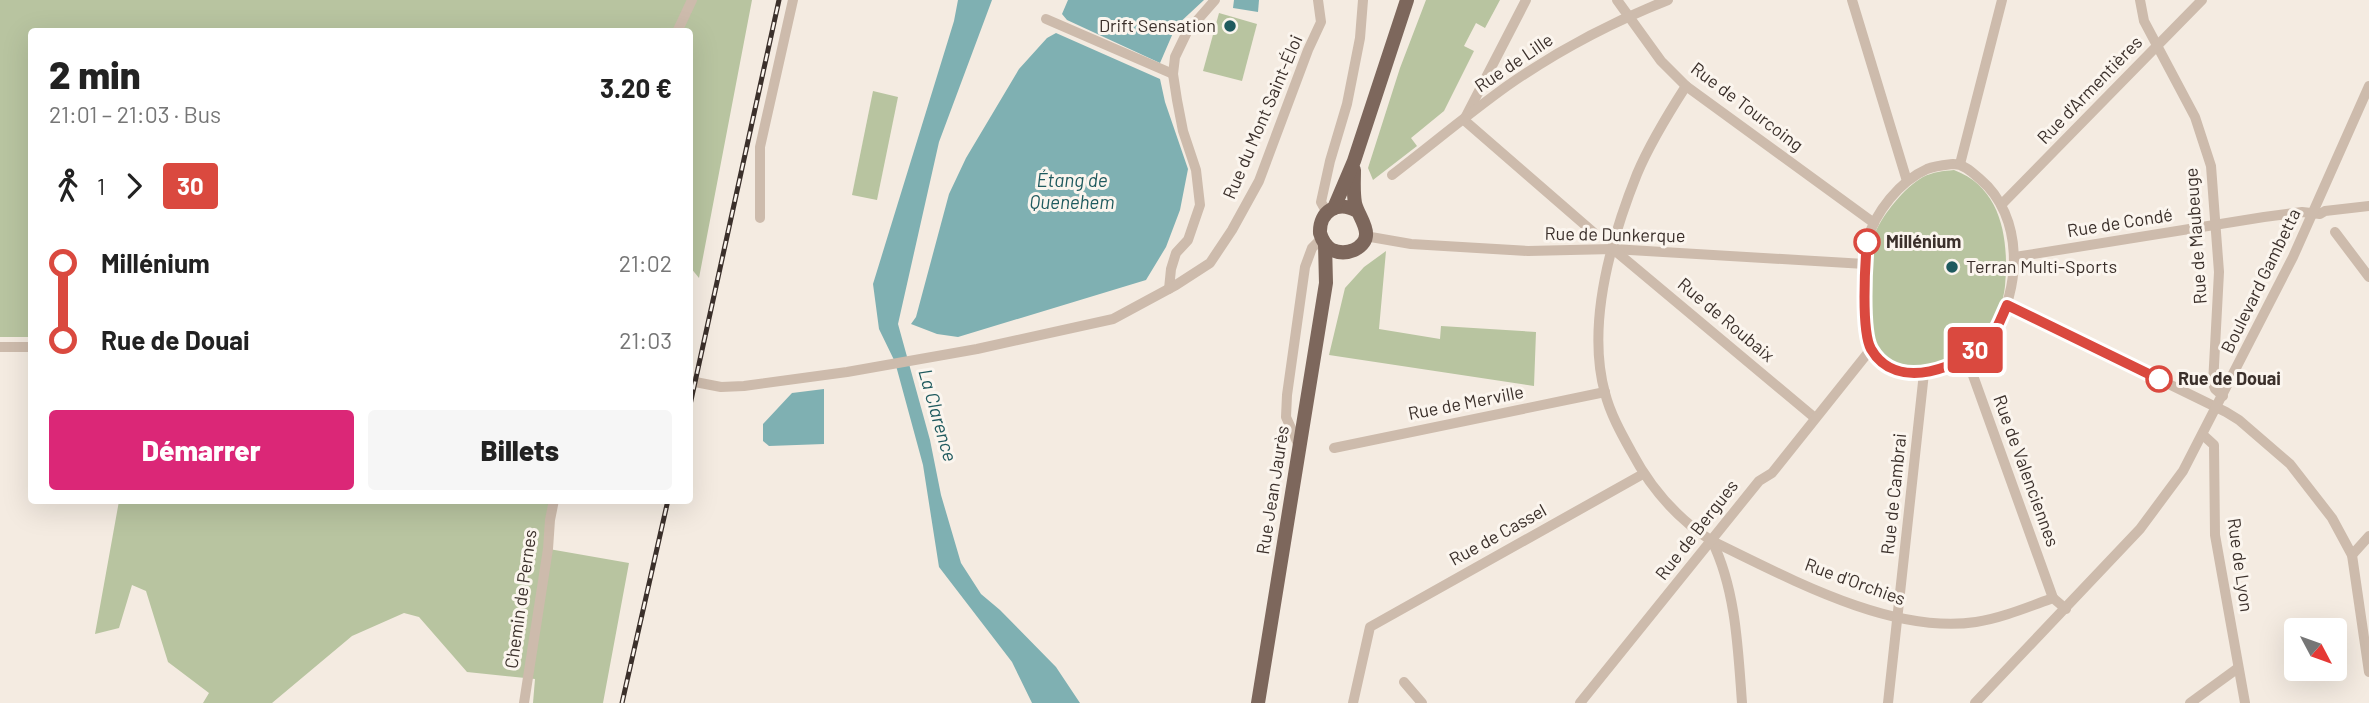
<!DOCTYPE html>
<html lang="fr">
<head>
<meta charset="utf-8">
<style>
	:root { --surface:#fff; --page:#f6f6f6; --text:#222; --muted:#767676; --accent:#db2777 }
	body { margin:0; font-family:Barlow,sans-serif; background:var(--page); color:var(--text); height:100vh; display:flex; flex-direction:column; font-size:26px; white-space:nowrap }
	* { box-sizing:border-box; margin:0 }
	p { font-size:23px; color:var(--muted) }
	.icon { flex:none; width:38px; height:38px; fill:none; stroke:currentColor; stroke-width:2; stroke-linecap:round; stroke-linejoin:round }
	.map { position:relative; flex:1; overflow:hidden }
	.details { position:absolute; left:28px; top:28px; width:665px; height:476px; display:flex; flex-direction:column; background:var(--surface); border-radius:7px; box-shadow:0 7px 28px #0002 }
	.details>* { flex:none }
	.badge { padding:0 14px; border-radius:5px; font-size:24px; line-height:46px }
	.needle { width:46px; rotate:131deg }
	.buttons { position:absolute; left:2284px; top:618px; display:grid; gap:14px }
	.buttons a { display:grid; place-items:center; width:63px; height:63px; border-radius:7px; background:var(--surface); box-shadow:0 7px 28px #0002; font-size:35px }
	.map>.badge { position:absolute; translate:-50% -50%; box-shadow:0 0 0 4px #fff }
	.legs { display:flex; align-items:center; gap:10px; height:77px; padding:0 21px; font-size:23px }
	.legs p { margin-inline-start:auto }
	.head { display:flex; align-items:center; justify-content:space-between; height:119px; padding:0 21px }
	h1 { font-size:38px; font-weight:800; line-height:52px }
	.button { display:flex; gap:14px; margin-top:auto; padding:14px 21px }
	.button a { flex:1; height:80px; border-radius:7px; background:var(--accent); color:#fff; font-size:28px; font-weight:800; line-height:80px; text-align:center }
	.button a+a { background:var(--page); color:var(--text) }
	ul { padding:0 21px; list-style:none }
	li { display:flex; align-items:center; gap:24px; height:77px; font-size:26px }
	li i { display:grid; place-items:center; width:10px; height:100%; margin:0 9px; background:currentColor }
	li i::after { content:''; width:18px; height:18px; margin:-9px; border:5px solid; border-radius:50%; background:var(--surface) }
	li p { margin-inline-start:auto }
	li:first-child i { background:linear-gradient(#0000 50%,currentColor 0) }
	li:last-child i { background:linear-gradient(currentColor 50%,#0000 0) }
	.map>svg:first-child { display:block }
</style>
</head>
<body>
<div class="map">
<svg width="2369" height="703" viewBox="0 0 2369 703">
	<rect width="100%" height="100%" fill="#f4ebe1"/>
	<g fill="#b8c4a0">
		<polygon points="0,0 752,0 699,278 690,267 690,32 32,32 31,337 0,337"/>
		<polygon points="1426,0 1500,0 1485,28 1476,23 1464,46 1474,51 1444,111 1411,138 1417,146 1373,180 1368,168 1400,68"/>
		<polygon points="1219,13 1257,24 1242,81 1203,71"/>
		<polygon points="873,91 898,97 877,200 852,195"/>
		<path d="M1954 170C2003 188 2009 242 2005 286 2002 315 1984 341 1960 355 1933 370 1896 378 1875 348 1869 340 1871 322 1870 312 1867 288 1865 256 1875 233 1884 213 1904 188 1923 177 1933 172 1943 171 1954 170Z"/>
		<polygon points="1386,251 1379,329 1440,339 1441,326 1536,332 1534,386 1329,355 1345,288 1364,267"/>
		<polygon points="119,501 554,501 549,549 629,563 603,703 533,703 535,679 467,672 419,617 404,613 352,636 272,703 203,703 209,693 168,662 146,591 132,585 119,628 95,634"/>
	</g>
	<g fill="#7fb0b2">
		<polygon points="958,0 992,0 939,142 898,324 930,440 941,495 961,563 981,594 1000,610 1056,667 1080,703 1032,703 1012,662 939,567 923,465 895,362 879,329 873,284 954,21"/>
		<polygon points="1068,0 1204,0 1176,26 1160,63 1067,20 1062,14"/>
		<polygon points="1234,0 1259,0 1258,12 1233,8"/>
		<polygon points="1056,33 1160,79 1165,102 1188,169 1180,210 1166,247 1146,280 958,337 937,334 911,324 916,317 949,194 966,158 1019,69 1047,38"/>
		<polygon points="824,389 824,444 769,446 763,441 763,424 792,393"/>
	</g>
	<g fill="none" stroke-linecap="round" stroke-linejoin="round">
		<g stroke="#cdbbac" stroke-width="10">
			<polyline points="1526,0 1464,120 1593,232"/>
			<polyline points="1617,0 1661,61 1686,86 1874,223"/>
			<polyline points="1852,0 1907,181"/>
			<polyline points="2140,0 2144,21 2195,117 2211,166 2219,272 2213,384 2215,389 2223,396"/>
			<polyline points="1046,19 1173,74"/>
			<polyline points="677,32 692,0"/>
			<path d="M1686 86C1668 114 1650 143 1637 174 1611 239 1586 324 1605 393 1610 413 1621 433 1631 451 1651 489 1676 518 1712 541 1787 577 1891 635 1976 622 2002 618 2028 607 2053 598L2066 609"/>
			<path d="M1953 164C1964 164 1972 172 1980 179 2024 216 2022 289 1992 335 1984 348 1964 358 1949 365 1935 373 1913 377 1898 370 1866 354 1866 332 1865 299 1865 280 1862 259 1867 241 1875 212 1900 181 1927 169 1935 166 1945 165 1953 164Z"/>
			<polyline points="1960,164 2002,0"/>
			<path d="M1392 175C1431 145 1468 114 1507 86 1557 51 1612 22 1668 0"/>
			<polyline points="2002,204 2202,0"/>
			<polyline points="1327,213 1321,202 1330,161 1347,104 1360,38 1363,0"/>
			<polyline points="760,218 760,147 793,0"/>
			<polyline points="2335,232 2369,277"/>
			<polyline points="1365,236 1411,244 1528,251 1613,249 1865,264"/>
			<polyline points="1613,249 1815,418"/>
			<polyline points="2015,257 2264,217 2302,212 2320,214 2325,211 2369,206"/>
			<polyline points="1169,289 1171,269 1176,253 1188,240 1200,205 1196,170 1183,131 1177,100 1173,74 1175,57 1187,32 1215,0"/>
			<polyline points="2007,305 2226,412 2239,420 2290,464 2332,518 2352,555 2369,672"/>
			<polyline points="0,347 32,347"/>
			<polyline points="1966,356 2053,598"/>
			<polyline points="690,381 721,387 744,386 847,372 977,349 1113,319 1176,285 1210,263 1232,230 1259,181 1308,50 1321,22 1318,0"/>
			<polyline points="2203,435 2214,445 2215,535 2245,703"/>
			<polyline points="1299,446 1286,417 1287,395 1305,267 1312,248 1321,239"/>
			<polyline points="1334,448 1605,392"/>
			<path d="M1712 541C1736 590 1738 649 1742 703"/>
			<polyline points="2352,555 2369,536"/>
			<polyline points="1404,682 1422,703"/>
			<polyline points="524,703 548,549 550,520 554,500"/>
			<polyline points="1353,703 1370,627 1643,474"/>
			<polyline points="1580,703 1759,481 1772,473 1871,349"/>
			<polyline points="1888,703 1924,373"/>
			<polyline points="1975,703 2140,529 2183,471 2293,257 2369,86"/>
			<polyline points="2190,703 2238,668"/>
		</g>
		<g stroke="#7d675c" stroke-width="14">
			<path d="M1354 170C1354 181 1353 192 1355 203 1358 218 1379 237 1354 250 1347 253 1339 253 1332 250 1325 246 1322 240 1320 233 1319 211 1338 200 1357 211"/>
			<polyline points="1334,208 1354,161 1407,0"/>
			<polyline points="1258,703 1326,283 1325,244"/>
		</g>
		<defs>
			<g id="rail">
				<polyline points="690,405 779,0"/>
				<polyline points="622,703 668,500"/>
			</g>
		</defs>
		<use href="#rail" stroke="#3b302b" stroke-width="5"/>
		<use href="#rail" stroke="#fbf5ee" stroke-width="2.5" stroke-dasharray="8" stroke-linecap="butt"/>
	</g>
	<g fill="none" stroke-linecap="round" stroke-linejoin="round">
		<defs>
			<path id="line-1" d="M1867 242C1865 264 1861 331 1871 349 1897 394 1962 367 1990 339 1997 330 2002 316 2007 305L2159 379"/>
		</defs>
		<use href="#line-1" stroke="#fff" stroke-width="16"/>
		<use href="#line-1" stroke="#da493f" stroke-width="10"/>
	</g>
	<g fill="#1f5a5e" stroke="#fbf5ee" stroke-width="2.5">
		<circle cx="1230" cy="26" r="7"/>
		<circle cx="1952" cy="267" r="7"/>
	</g>
	<g fill="#fff" stroke="#da493f" stroke-width="3.5">
		<circle cx="1867" cy="242" r="12"/>
		<circle cx="2159" cy="379" r="12"/>
	</g>
	<g text-anchor="middle" stroke-width="6" stroke-linejoin="round" paint-order="stroke">
		<g font-size="18" fill="#3b302b" stroke="#fbf5ee" text-anchor="end">
			<text x="1216" y="32">Drift Sensation</text>
			<text x="1966" y="273" text-anchor="start">Terran Multi-Sports</text>
		</g>
		<g font-size="18" fill="#3b302b" stroke="#fbf5ee">
			<text transform="translate(1514 63) rotate(-34)" y="6">Rue de Lille</text>
			<text transform="translate(2090 90) rotate(-46)" y="6">Rue d'Armentières</text>
			<text transform="translate(1747 107) rotate(37)" y="6">Rue de Tourcoing</text>
			<text transform="translate(1263 117) rotate(-67)" y="6">Rue du Mont Saint-Éloi</text>
			<text transform="translate(2120 223) rotate(-9)" y="6">Rue de Condé</text>
			<text transform="translate(1615 235) rotate(1)" y="6">Rue de Dunkerque</text>
			<text transform="translate(2196 236) rotate(-94)" y="6">Rue de Maubeuge</text>
			<text transform="translate(2261 281) rotate(-64)" y="6">Boulevard Gambetta</text>
			<text transform="translate(1726 320) rotate(40)" y="6">Rue de Roubaix</text>
			<text transform="translate(1466 403) rotate(-11)" y="6">Rue de Merville</text>
			<text transform="translate(2026 471) rotate(70)" y="6">Rue de Valenciennes</text>
			<text transform="translate(1273 490) rotate(-81)" y="6">Rue Jean Jaurès</text>
			<text transform="translate(1894 494) rotate(-84)" y="6">Rue de Cambrai</text>
			<text transform="translate(1697 530) rotate(-52)" y="6">Rue de Bergues</text>
			<text transform="translate(1498 535) rotate(-29)" y="6">Rue de Cassel</text>
			<text transform="translate(2240 565) rotate(82)" y="6">Rue de Lyon</text>
			<text transform="translate(1855 582) rotate(20)" y="6">Rue d'Orchies</text>
			<text transform="translate(521 599) rotate(-82)" y="6">Chemin de Pernes</text>
		</g>
		<g font-size="18" font-weight="bold" fill="#3b302b" stroke="#fbf5ee" text-anchor="start">
			<text x="1886" y="248">Millénium</text>
			<text x="2178" y="385">Rue de Douai</text>
		</g>
		<g font-size="19" font-style="italic" fill="#1f5a5e" stroke="#fbf5ee">
			<text x="1072" y="187">Étang de<tspan x="1072" dy="22">Quenehem</tspan></text>
			<text transform="translate(938 415) rotate(74)" y="7">La Clarence</text>
		</g>
	</g>
</svg>
<div class="buttons">
<a><svg class="needle" viewBox="-14 -14 28 28"><path d="M0-13l5 13h-10z" fill="#e53935"/><path d="M0 13l5-13h-10z" fill="#767676"/></svg></a>
</div>
<b class="badge" style="left:1975px;top:350px;background:#da493f;color:#fff">30</b>
<section class="details">
<div class="head"><div><h1>2 min</h1><p>21:01 – 21:03 · Bus</p></div><b>3.20 €</b></div>
<div class="legs"><svg class="icon" aria-label="walk" viewBox="0 0 24 24"><circle cx="13" cy="4" r="2"/><path d="M13 8l-2 6 4 7M11 14l-3 7M7 12l3-4h3l4 4"/></svg>1<svg class="icon" aria-label="forward" viewBox="0 0 24 24"><path d="M9 5l7 7-7 7"/></svg><b class="badge" style="background:#da493f;color:#fff">30</b></div>
<ul>
<li><i style="color:#da493f"></i><b>Millénium</b><p>21:02</p></li>
<li><i style="color:#da493f"></i><b>Rue de Douai</b><p>21:03</p></li>
</ul>
<div class="button"><a>Démarrer</a><a>Billets</a></div>
</section>
</div>
</body>
</html>
